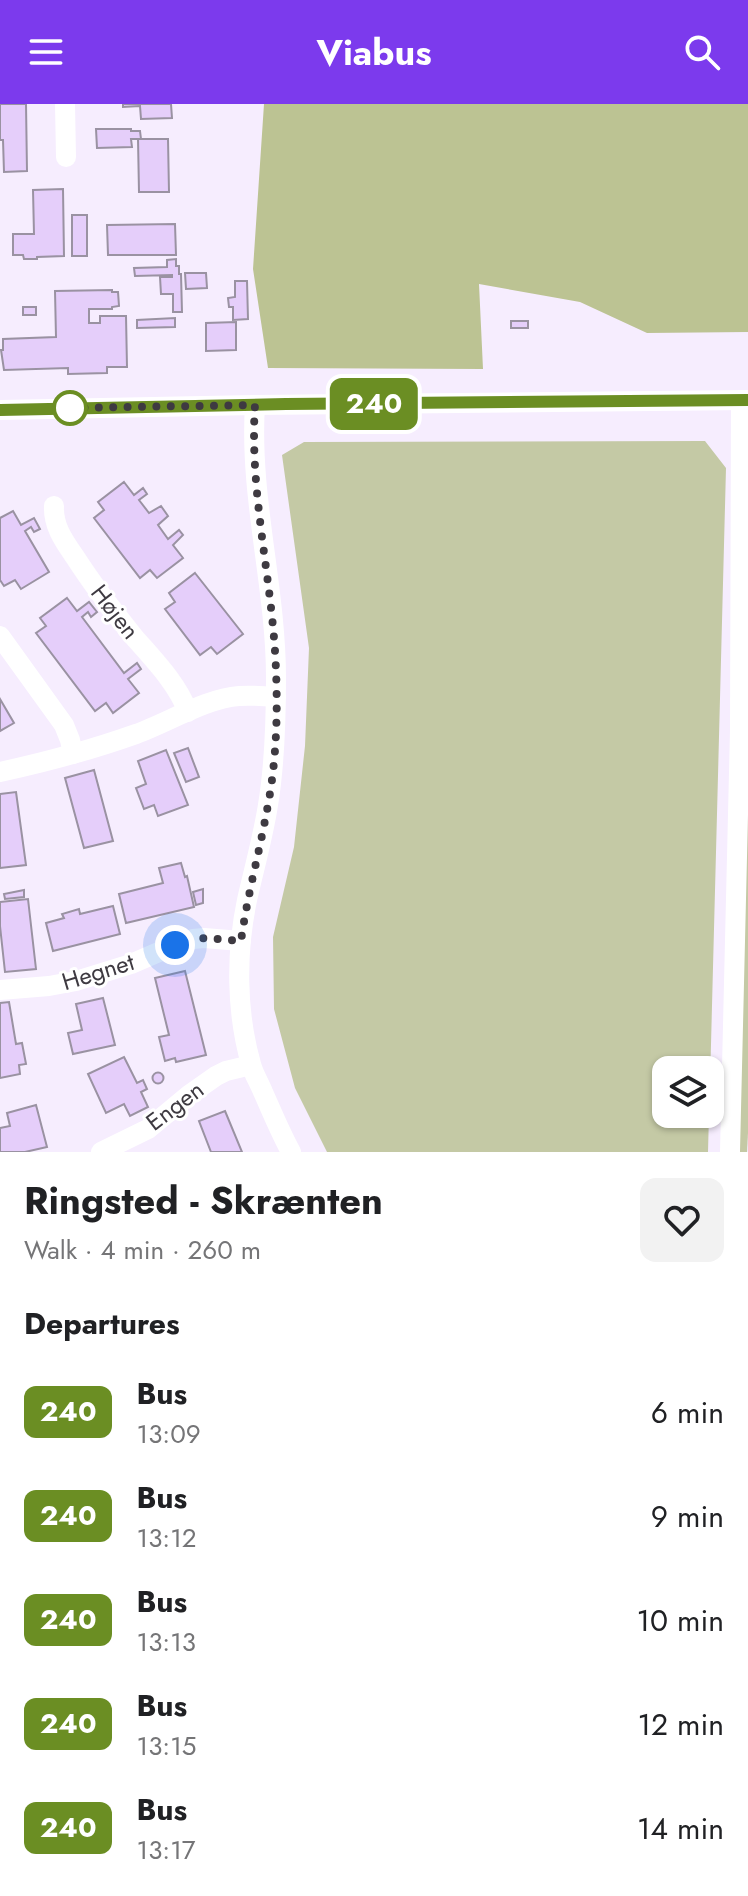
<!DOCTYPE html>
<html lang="en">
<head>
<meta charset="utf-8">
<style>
	:root { --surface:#fff; --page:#f2f2f2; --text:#202124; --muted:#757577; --accent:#7c3aed }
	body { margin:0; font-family:Jost,sans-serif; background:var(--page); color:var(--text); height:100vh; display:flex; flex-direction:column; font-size:30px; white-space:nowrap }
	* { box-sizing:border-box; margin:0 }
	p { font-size:26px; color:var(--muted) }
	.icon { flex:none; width:44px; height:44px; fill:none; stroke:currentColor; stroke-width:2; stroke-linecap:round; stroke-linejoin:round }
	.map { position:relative; height:1048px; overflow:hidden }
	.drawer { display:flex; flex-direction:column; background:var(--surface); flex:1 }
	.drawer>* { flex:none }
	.badge { padding:0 16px; border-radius:12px; font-size:28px; line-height:52px }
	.tools { position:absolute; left:652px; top:952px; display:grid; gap:16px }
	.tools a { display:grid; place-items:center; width:72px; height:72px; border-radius:16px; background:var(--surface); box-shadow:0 2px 6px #0004; font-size:40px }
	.you { position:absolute; width:40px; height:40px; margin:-20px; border:6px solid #fff; border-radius:50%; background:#1a73e8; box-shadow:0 0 0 12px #1a73e833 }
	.map>.badge { position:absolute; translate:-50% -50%; box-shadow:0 0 0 4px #fff }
	h2 { padding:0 24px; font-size:30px; line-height:72px }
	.round { display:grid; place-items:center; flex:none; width:84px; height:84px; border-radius:16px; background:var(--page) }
	.head { display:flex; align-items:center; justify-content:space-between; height:136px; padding:0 24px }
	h1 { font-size:38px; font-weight:700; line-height:60px }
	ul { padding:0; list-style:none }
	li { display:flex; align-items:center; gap:24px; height:104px; padding:0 24px }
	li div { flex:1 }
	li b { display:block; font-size:30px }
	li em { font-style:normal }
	li .badge { min-width:88px; font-weight:700; text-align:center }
	header { display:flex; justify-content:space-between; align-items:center; height:104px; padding:0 24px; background:var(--accent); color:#fff; font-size:36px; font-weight:700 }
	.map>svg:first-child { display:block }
</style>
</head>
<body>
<header><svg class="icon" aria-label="menu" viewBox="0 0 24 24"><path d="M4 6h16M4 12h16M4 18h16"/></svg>Viabus<svg class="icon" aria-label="search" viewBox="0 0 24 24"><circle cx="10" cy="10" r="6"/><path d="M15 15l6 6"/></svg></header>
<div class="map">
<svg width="748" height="1048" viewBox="0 0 748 1048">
	<rect width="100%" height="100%" fill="#f6edfe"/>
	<g fill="#c4c9a5">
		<polygon points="705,337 726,364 710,979 710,966 666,966 666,1010 709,1010 708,1048 327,1048 295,984 274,905 273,833 294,743 305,642 309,544 282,351 304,338"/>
		<polygon points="748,517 748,1029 747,1048 737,1048"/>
	</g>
	<polygon fill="#bcc393" points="264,0 748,0 748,228 647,229 580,198 479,180 483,265 268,264 253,165"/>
	<g fill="#e5cefa" stroke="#9a92a2" stroke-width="2">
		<polygon points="0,0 26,0 27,67 4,68 3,36 0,36"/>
		<polygon points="123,0 171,0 172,14 141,15 140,2 123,3"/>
		<polygon points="96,25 131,25 131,27 140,27 141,35 131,35 132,43 97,44"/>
		<polygon points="138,35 168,35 169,88 139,88"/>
		<polygon points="63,85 64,152 37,153 37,155 24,155 23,151 13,151 13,130 34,130 33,86"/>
		<rect x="72" y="111" width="15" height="41"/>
		<polygon points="175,120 176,151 108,151 107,121"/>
		<polygon points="176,155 176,162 179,162 179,170 181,170 182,208 173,208 173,190 161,190 160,173 172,173 172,171 135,172 134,164 167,163 167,156"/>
		<polygon points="185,169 206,169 207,184 186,185"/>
		<polygon points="235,177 247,177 248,215 233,216 233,203 229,203 228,194 235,193"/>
		<polygon points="112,186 112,188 118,188 119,202 112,203 112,205 89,205 89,219 100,219 100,212 126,212 127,263 107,263 107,269 68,270 68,264 4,266 1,246 3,246 3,235 56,233 55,187"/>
		<rect x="23" y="203" width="13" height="8"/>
		<polygon points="175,214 175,223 137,224 137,216"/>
		<rect x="511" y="217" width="17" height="7"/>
		<polygon points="236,218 236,246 206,247 206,219"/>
		<polygon points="124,378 134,391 143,384 147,390 139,396 149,409 161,402 168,412 158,421 168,435 179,426 183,431 173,441 183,454 157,474 150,466 140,474 94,414 104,406 98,398"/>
		<polygon points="13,407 21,421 34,414 40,425 34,428 31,423 25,427 49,468 21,485 15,476 4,482 0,476 0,414"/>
		<polygon points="195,469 243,530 217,550 211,543 200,551 165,505 175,498 169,489"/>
		<polygon points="67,494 77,507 89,498 97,508 91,513 88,508 82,513 124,569 137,559 141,565 128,575 139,589 113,609 106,599 95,607 36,529 46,522 40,514"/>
		<polygon points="0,595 14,619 0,627"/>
		<polygon points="188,644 199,673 186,678 174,649"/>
		<polygon points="166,646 188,701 158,712 154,701 144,705 136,684 146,680 138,657"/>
		<polygon points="94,666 113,737 84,744 65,674"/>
		<polygon points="16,688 26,761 0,764 0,690"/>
		<polygon points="181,759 185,773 187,772 194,803 126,819 119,790 163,779 159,764"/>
		<polygon points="203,785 203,799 196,801 193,788"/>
		<polygon points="24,786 24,793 5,795 4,790"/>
		<polygon points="28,795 36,865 5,868 0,822 0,798"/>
		<polygon points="113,802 120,830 53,847 46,819 64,814 62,810 79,805 80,810"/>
		<polygon points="185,867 206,951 176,958 175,954 165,957 159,933 169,931 155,874"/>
		<polygon points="103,894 115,941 73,950 68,929 82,926 76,900"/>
		<polygon points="9,898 16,940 22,939 26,960 19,961 20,970 0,974 0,899"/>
		<polygon points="124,953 137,979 143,976 147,985 141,988 148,1003 130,1012 124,1000 106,1009 88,970"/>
		<circle cx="158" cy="974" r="5.5"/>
		<polygon points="36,1001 47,1043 25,1048 0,1048 0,1024 10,1022 7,1009"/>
		<polygon points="225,1007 242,1048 211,1048 199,1017"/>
	</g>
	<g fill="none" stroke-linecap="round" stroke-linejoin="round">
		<g stroke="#fff" stroke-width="20">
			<polyline points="65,0 66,53"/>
			<path d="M255 301C249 393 276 482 276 574 276 616 275 659 268 701 263 733 254 765 247 796 236 849 236 907 251 960 253 969 259 978 263 988 272 1008 280 1028 291 1048"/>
			<polyline points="0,306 255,301 748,296"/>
			<path d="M54 402C53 422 64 437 75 453 93 481 113 507 134 533 154 556 177 579 188 608"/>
			<polyline points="0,532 64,621 70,636 73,650"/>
			<path d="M0 668C46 658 91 646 136 630 167 619 207 594 239 592 251 591 264 592 276 593"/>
			<polyline points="0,886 49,882 76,877 131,860 175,841 193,835 204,834 241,837"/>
			<polyline points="101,1048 148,1025 189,991 216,972 226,967 251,961"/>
			<polyline points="730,1048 740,626 741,296"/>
		</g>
	</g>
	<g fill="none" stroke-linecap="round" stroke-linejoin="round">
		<defs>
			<polyline id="line" points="0,306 286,300 748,296"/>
		</defs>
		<use href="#line" stroke="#fff" stroke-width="18"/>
		<use href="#line" stroke="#6b8e23" stroke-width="12"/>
		<path stroke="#3e3a41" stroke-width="8" stroke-dasharray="0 14.4" d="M70 304 255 301C249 390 273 478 276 567 278 613 276 661 267 706 259 750 247 793 241 837L204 834 175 841"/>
	</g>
	<circle fill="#fff" stroke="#6b8e23" stroke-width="4" cx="70" cy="304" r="16"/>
	<g text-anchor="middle" stroke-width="6" stroke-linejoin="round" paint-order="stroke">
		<g font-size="24" fill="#3e3a41" stroke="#fff">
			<text transform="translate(115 508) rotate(52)" y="8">Højen</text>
			<text transform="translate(98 868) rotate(-17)" y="8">Hegnet</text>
			<text transform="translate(175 1002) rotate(-37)" y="8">Engen</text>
		</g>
	</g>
</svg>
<div class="tools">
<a><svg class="icon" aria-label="layers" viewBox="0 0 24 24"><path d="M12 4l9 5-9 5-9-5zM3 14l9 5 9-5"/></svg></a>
</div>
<div class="you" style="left:175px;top:841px"></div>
<b class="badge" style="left:374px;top:300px;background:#6b8e23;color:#fff">240</b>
</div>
<section class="drawer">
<div class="head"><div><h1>Ringsted - Skrænten</h1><p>Walk · 4 min · 260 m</p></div><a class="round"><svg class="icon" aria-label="heart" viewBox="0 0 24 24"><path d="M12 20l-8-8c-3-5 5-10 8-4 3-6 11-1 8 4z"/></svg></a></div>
<h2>Departures</h2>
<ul>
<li><span class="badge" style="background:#6b8e23;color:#fff">240</span><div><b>Bus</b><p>13:09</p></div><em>6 min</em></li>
<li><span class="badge" style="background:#6b8e23;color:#fff">240</span><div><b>Bus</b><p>13:12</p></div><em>9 min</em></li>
<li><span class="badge" style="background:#6b8e23;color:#fff">240</span><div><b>Bus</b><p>13:13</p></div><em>10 min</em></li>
<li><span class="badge" style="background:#6b8e23;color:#fff">240</span><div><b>Bus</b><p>13:15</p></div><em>12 min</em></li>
<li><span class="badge" style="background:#6b8e23;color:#fff">240</span><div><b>Bus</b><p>13:17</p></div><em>14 min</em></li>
</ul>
</section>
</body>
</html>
